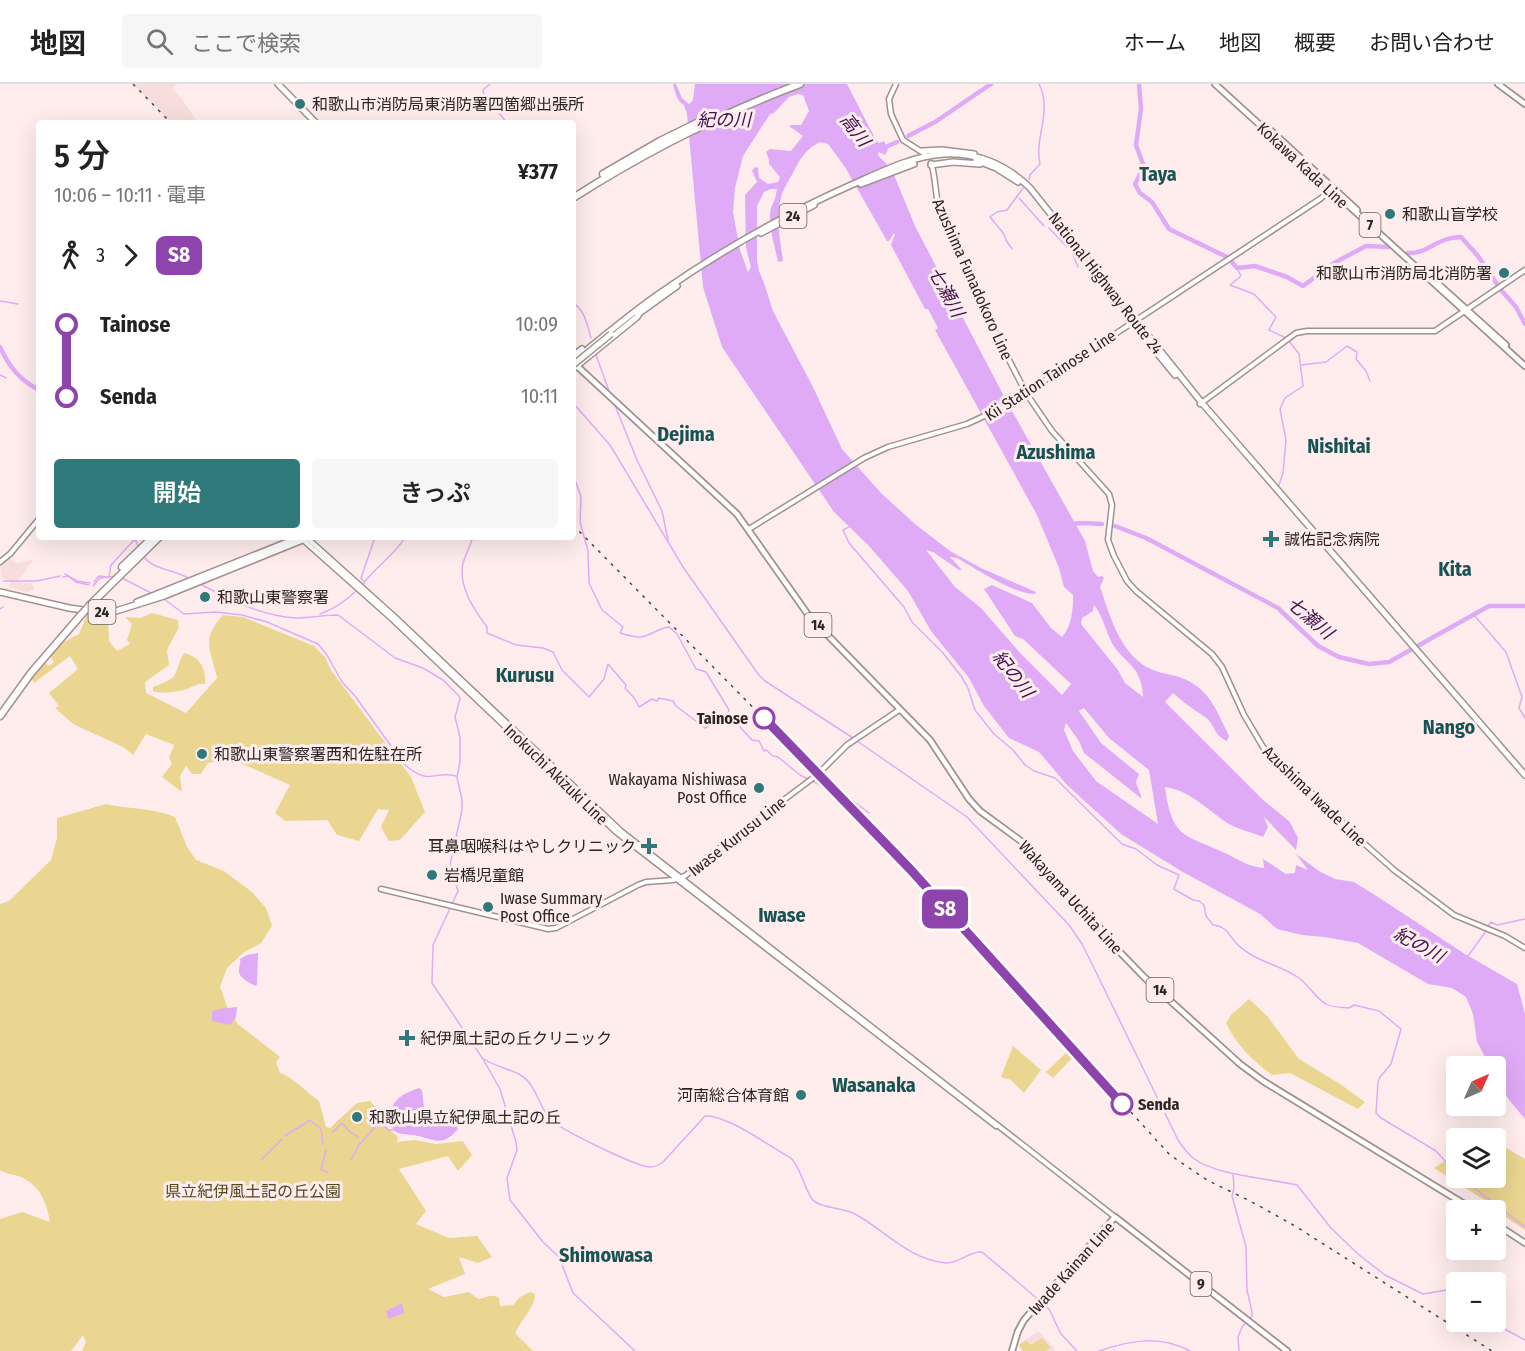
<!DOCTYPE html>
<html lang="ja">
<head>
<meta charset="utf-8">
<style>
	:root { --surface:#fff; --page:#f6f6f6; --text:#222; --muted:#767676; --line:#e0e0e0; --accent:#2f797a }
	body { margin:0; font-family:"Fira Sans Condensed","Noto Sans JP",sans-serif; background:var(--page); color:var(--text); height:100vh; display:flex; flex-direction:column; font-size:22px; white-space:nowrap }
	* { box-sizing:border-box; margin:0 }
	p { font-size:20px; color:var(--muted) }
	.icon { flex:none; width:33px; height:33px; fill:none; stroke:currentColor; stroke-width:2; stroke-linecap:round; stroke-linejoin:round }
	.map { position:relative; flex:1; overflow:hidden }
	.sheet { position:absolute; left:36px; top:36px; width:540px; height:420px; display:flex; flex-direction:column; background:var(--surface); border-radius:6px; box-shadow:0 6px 24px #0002 }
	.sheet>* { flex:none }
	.badge { padding:0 12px; border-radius:9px; font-size:21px; line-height:39px }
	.needle { width:39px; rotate:45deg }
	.buttons { position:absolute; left:1446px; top:972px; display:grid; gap:12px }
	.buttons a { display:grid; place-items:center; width:60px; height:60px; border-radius:6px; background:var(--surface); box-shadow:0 6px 24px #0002; font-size:30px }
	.map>.badge { position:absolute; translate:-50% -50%; box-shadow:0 0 0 3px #fff }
	.legs { display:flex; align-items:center; gap:9px; height:66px; padding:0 18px; font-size:20px }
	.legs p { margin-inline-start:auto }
	.summary { display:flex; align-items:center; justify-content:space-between; height:102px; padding:0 18px }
	h1 { font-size:33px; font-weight:600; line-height:45px }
	.cta { display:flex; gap:12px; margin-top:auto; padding:12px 18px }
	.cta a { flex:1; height:69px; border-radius:6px; background:var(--accent); color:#fff; font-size:24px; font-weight:600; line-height:69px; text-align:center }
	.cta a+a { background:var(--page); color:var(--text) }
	ul { padding:0 18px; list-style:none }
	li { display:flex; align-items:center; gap:21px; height:72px; font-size:22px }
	li i { display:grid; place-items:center; width:9px; height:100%; margin:0 8px; background:currentColor }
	li i::after { content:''; width:15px; height:15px; margin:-8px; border:4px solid; border-radius:50%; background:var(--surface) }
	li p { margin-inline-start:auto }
	li:first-child i { background:linear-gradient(#0000 50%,currentColor 0) }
	li:last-child i { background:linear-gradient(currentColor 50%,#0000 0) }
	header { display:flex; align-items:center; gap:36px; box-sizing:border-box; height:84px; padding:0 30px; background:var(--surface); border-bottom:2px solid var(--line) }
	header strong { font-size:28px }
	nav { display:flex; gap:33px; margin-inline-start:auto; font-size:21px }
	.search { width:420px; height:54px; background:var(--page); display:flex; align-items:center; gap:15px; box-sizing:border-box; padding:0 21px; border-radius:6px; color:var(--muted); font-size:22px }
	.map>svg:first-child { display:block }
</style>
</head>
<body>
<header>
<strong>地図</strong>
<div class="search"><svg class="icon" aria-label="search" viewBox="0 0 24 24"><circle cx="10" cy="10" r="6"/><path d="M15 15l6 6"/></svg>ここで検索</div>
<nav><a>ホーム</a><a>地図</a><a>概要</a><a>お問い合わせ</a></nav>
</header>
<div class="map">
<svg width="1525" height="1267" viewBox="0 0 1525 1267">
	<rect width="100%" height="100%" fill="#feedec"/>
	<g fill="#f7dedc">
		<polygon points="133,0 178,0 172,5 182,15 198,39 172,39"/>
		<polygon points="8,472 14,478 18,479 34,475 17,498 32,499 34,505 27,508 9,503 10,497 2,494 0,480"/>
		<polygon points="1038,1247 1054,1264 1055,1267 1022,1267 1018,1261"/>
	</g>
	<g fill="#ebd691">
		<path d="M152 529 178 536 179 543 167 566 169 581 145 598 146 609 186 629 217 594C210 563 201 556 223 531L243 533 314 562 325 573 331 586 411 693 425 728 400 756 389 757 381 743 389 726 378 725 359 757 337 751 327 736 285 737 275 729 290 701 229 674 208 679 201 690H192L186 682 180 692 182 708 162 693 172 680 169 674 174 661 146 650 133 671 123 663 73 640 55 624 59 622 49 609 78 585 70 572 34 599 31 593 44 578 49 582 54 578 50 572 60 560 79 550 87 531 108 532 109 557 117 567 130 560 127 556 132 540 125 533 140 534Z"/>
		<path d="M184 569C199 572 207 585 205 600 197 599 194 603 187 605 178 608 161 610 153 607V603C183 592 171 593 184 569Z"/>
		<path d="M106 720C129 725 154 724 175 733L187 763 196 776 224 787 252 808 266 824 272 842 261 859 243 869 227 884 220 903 229 927 238 940 280 973 276 978 280 989C290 991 309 1010 319 1017L326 1043 330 1044 357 1019 370 1017 380 1028V1037L398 1053 397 1058 414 1056 436 1060 463 1057 472 1071 458 1087 448 1072 399 1085 426 1127 416 1140 449 1154 477 1152 492 1173 478 1179 459 1173 465 1190 428 1205 444 1213 469 1208 478 1215C487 1214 491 1209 499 1214L500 1222 513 1221 520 1213 530 1208 535 1210C535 1223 521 1236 515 1249L532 1266 535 1267H82L86 1258 83 1251 71 1267H0V1135L22 1128 50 1138C47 1120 41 1103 23 1094 16 1090 7 1091 0 1086V820L9 817 51 776 57 754V734Z"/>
		<path d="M1249 915 1268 933 1299 975 1340 1000 1365 1018 1358 1025 1290 989 1272 991C1252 976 1237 962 1226 939L1231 931Z"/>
		<polygon points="1013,962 1041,986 1024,1009 1011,996 1001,993"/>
		<polygon points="1069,966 1074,972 1053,994 1046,988"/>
		<polygon points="1496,1058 1525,1075 1525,1146 1504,1132 1489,1119 1434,1084 1456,1070 1456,1094 1496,1094"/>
		<polygon points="1042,1254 1051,1264 1046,1267 1023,1267 1019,1261 1026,1256 1031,1261"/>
	</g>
	<g fill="#e0abf6" fill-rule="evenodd">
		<path d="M673 0H676L682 14 689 20 693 16 695 0H847L876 56 879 59 884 57 888 66 885 71 879 68 878 71 892 86 915 142 1007 318 1085 457 1093 487 1098 493 1102 492 1104 494 1100 503C1110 531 1117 561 1142 580 1153 588 1164 589 1176 592 1209 602 1215 624 1229 652L1227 657C1213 651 1216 641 1205 633 1193 625 1184 619 1173 609L1165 618 1262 715 1290 738 1298 754 1296 766 1264 733 1268 743 1263 753C1251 748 1237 745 1227 739 1208 726 1189 706 1165 703 1172 755 1184 750 1225 769 1239 776 1249 783 1264 784L1263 775 1286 790 1295 789 1296 781 1308 786 1296 770 1319 787 1335 795 1354 798 1378 813 1465 870 1517 900 1525 930V1035C1512 1019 1496 1004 1496 982H1490L1477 958 1473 930 1466 913 1452 904 1428 900 1358 859 1324 853 1302 851 1277 845 1260 830 1181 787 1121 750 1067 701 1039 668 1009 654 984 622 969 594 931 547 908 507 869 462 834 428 722 263 703 203 687 30 684 21C677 18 675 8 673 0ZM798 10 803 11 809 27 801 41H791L789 42 803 52 791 67 770 65 766 68 769 76V80L780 93 778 98 768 100 759 94 758 84 755 83 752 87 757 98 745 111 746 164 751 183 748 188 740 166 733 128 735 104 743 72 770 30 774 29 789 13ZM820 58 828 60 845 83 887 157H889L894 149 895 150 891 161 925 225H928L938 244 935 246 1037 431 1059 484 1064 503 1073 511C1073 525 1072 542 1062 553L1051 544 1032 519 992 501 984 505 1015 552 1023 555 1071 600 1062 611 1021 570 981 524 955 503 926 466 933 468 959 486H962L950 473 957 474C975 484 1015 511 1035 510L1036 508 981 484 950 467 915 440 881 409 842 365 813 303 773 227 764 199 759 187 757 177V122L764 108 771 105H777C776 113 774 117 771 124 767 139 775 162 778 178L783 177C780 156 775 131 782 110 785 102 791 93 795 85 800 74 809 63 820 58ZM1094 521C1104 533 1106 551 1115 564 1121 572 1129 578 1135 586 1140 593 1143 604 1143 613L1125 599 1118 586 1081 540 1082 534 1093 527ZM1084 624 1109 654 1149 686 1158 740 1096 697 1073 667 1064 646 1066 639 1079 657 1084 669 1142 715 1136 698 1139 690 1101 659 1079 627Z"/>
		<path d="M258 869 257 900 256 902C249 899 237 893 239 885 239 882 241 879 240 875L247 871Z"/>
		<polygon points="237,923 236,933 230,941 212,937 212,928 218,925"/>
		<path d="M419 1004 422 1006 424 1024 434 1033 449 1029 458 1045C441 1065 432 1054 413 1051 405 1050 399 1051 393 1046L392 1039 388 1033C395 1014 400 1011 419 1004Z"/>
		<polygon points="402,1219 404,1229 388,1235 386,1227"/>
	</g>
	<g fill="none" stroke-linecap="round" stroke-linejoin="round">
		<g stroke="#e0abf6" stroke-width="1.5">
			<polyline points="490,0 483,6 484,10 507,39"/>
			<path d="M1029 96 1030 91 1040 80C1034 53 1053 27 1039 0"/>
			<polyline points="1019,114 1044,142"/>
			<polyline points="1049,144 1072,168 1078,183"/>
			<polyline points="1012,165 1006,156 1004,150 990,133 997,128 1007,126 1023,104"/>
			<polyline points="1237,184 1241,192 1230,201 1254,210 1276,233 1269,246 1286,254"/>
			<polyline points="0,217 18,220"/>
			<path d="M573 219C585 226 587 241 591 254"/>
			<polyline points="596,271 609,307"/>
			<polyline points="1301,281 1326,278 1347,262 1357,268 1356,275 1366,287 1370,297"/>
			<polyline points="0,291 6,294"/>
			<polyline points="573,319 610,361 683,483 758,590 765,597 853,654"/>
			<polyline points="614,319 637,376 662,427 668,456"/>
			<path d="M573 390 581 413 580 438 588 467 589 499 602 526 623 543 620 549C627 551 638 555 645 552 654 549 660 544 669 543L677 550 696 585 706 588 729 626 728 629"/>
			<polyline points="1279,401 1283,389 1286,356 1280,325 1285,314 1303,302 1299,270 1289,257"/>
			<path d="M849 443 843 446 849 459 904 523 912 538 943 569 961 592 968 604 975 626 994 650 1013 666 1025 681 1034 687 1055 694 1122 760 1136 765 1157 781 1179 791 1174 805 1193 816 1199 817 1204 821 1206 832 1213 841C1227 842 1229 852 1237 860 1255 878 1279 880 1299 894 1309 901 1315 914 1326 920 1332 924 1342 923 1349 924L1354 921 1379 927 1401 945 1391 980 1380 993 1378 998 1376 1029 1381 1034 1436 1067 1456 1089"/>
			<path d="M473 453C470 462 466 470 463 479 458 502 474 526 487 543V549L516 561 543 564 553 568 562 586 589 613 604 595 608 580 626 601 625 604 635 615 639 623 652 615 657 617 659 614 673 617 676 622 705 644 720 637 729 631 752 656 759 657 764 667 766 666 773 672 778 673 800 691 808 695"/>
			<path d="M144 473C154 486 175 486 188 494"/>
			<polyline points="65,490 77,497 90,499"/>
			<polyline points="63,493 68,492 76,498 89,501"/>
			<polyline points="109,493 111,481 135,455 139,464"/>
			<polyline points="120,493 151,509"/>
			<polyline points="3,497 37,497 60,492"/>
			<polyline points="363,497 361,494 375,453"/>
			<polyline points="94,498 99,492 108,493"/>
			<path d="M363 500C375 483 397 469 405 453"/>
			<path d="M202 501C232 516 261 532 295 534 309 534 324 531 338 531L395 574 423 584 443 596 459 612 460 615 455 633 460 653V678L457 693 462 716V726L450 781 458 807 433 861 432 899 483 975 500 1005 516 1058 517 1066 507 1094 510 1116 543 1158 559 1173 573 1209 635 1267"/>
			<polyline points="93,502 100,494 116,492"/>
			<path d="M164 515 184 530 216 528 242 531 267 538 318 560 327 571 342 598 355 612 404 680C430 703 433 686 456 692"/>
			<polyline points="0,525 3,523"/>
			<path d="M320 530C334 525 346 517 357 506"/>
			<polyline points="1474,531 1506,568 1522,613 1519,624 1525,634"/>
			<path d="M857 657 967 733 1069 841 1082 860 1094 884 1178 1056C1182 1062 1187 1069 1193 1074 1217 1092 1267 1094 1297 1101L1331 1144 1358 1170 1385 1191 1423 1210 1447 1206 1456 1211"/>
			<polyline points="812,697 834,708 844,717 852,716 869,729"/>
			<polyline points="1488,842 1491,838 1497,841 1525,835"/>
			<polyline points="1468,872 1486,847"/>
			<path d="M484 975C496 983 511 985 522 992 536 1001 539 1023 550 1035 561 1046 635 1082 650 1083 655 1083 659 1081 663 1078L705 1032C726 1030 771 1063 791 1074 802 1086 803 1102 812 1115 819 1124 844 1124 855 1130 886 1147 909 1176 947 1179 960 1179 969 1167 982 1168L1039 1216"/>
			<polyline points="381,1039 388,1046 393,1046"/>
			<polyline points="333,1048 342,1039 349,1047 358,1053"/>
			<polyline points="285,1052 310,1036 321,1045 323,1060"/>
			<polyline points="326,1066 321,1085 328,1089"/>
			<polyline points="261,1076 282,1055"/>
			<polyline points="351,1076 359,1061 378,1040"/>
			<polyline points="1233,1090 1234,1104 1232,1112 1246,1163 1247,1206 1252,1228 1252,1232 1242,1243 1238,1253 1239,1267"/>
			<polyline points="1461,1094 1525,1143"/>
			<polyline points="1042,1219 1049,1225 1061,1250 1077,1267"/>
			<polyline points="1492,1238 1525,1256"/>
			<path d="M1099 1267C1131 1256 1159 1251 1190 1267"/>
			<polyline points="1114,1267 1115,1267"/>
		</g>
		<g stroke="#e0abf6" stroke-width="4.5">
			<polyline points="1139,0 1141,25 1136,61 1144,83 1135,100 1140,109 1152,118 1169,145 1227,173"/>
			<polyline points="908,52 935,38 991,0"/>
			<polyline points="883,64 897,58"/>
			<path d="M1408 169C1428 170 1437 153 1461 153L1478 172 1501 206 1516 223 1525 240"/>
			<polyline points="1231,177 1237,184 1255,182 1287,193 1303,202 1334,179 1366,162 1389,163"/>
			<path d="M0 263C9 283 20 296 39 306"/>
			<polyline points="1069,440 1083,439 1102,440"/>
			<polyline points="1115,442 1146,454 1278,524 1318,562 1339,573 1369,580 1389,578 1489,522 1525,522"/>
			<polyline points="135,455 135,453"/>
		</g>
		<defs>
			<g id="secondary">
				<polyline points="896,0 889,15 891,30 903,56 925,70"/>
				<path d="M931 79C936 92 935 113 940 129L972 195 992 243 1026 309 1052 347 1109 410 1112 421 1108 456 1114 472 1127 497 1136 507 1212 570 1222 583 1244 631 1263 663 1367 762 1394 786 1454 831 1505 852 1525 864"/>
				<polyline points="1200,320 1296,249 1307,247 1435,247 1525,186"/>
				<polyline points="749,445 864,374 888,363 967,340 1006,322 1320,115 1333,104"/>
				<polyline points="306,453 395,533 621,747 1115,1133"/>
				<polyline points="302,455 392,535 616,748 996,1042"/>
				<polyline points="0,478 10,470 39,435"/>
				<polyline points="381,805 548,845 556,844 638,801 646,798 673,796 685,792 705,775 817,691 847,661 899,626"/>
			</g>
			<g id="primary">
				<polyline points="1215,0 1525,282"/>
				<polyline points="1498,0 1525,20"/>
				<polyline points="1266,42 1357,126"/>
				<polyline points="1436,198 1506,261"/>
				<polyline points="577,282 737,430 809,532 930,656 969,715 980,727 1025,760 1059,804 1089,830 1114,862 1144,893 1240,980 1263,997 1474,1126"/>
				<polyline points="1496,1140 1525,1159"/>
				<polyline points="1012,1267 1018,1247 1024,1236 1115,1133 1287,1267"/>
			</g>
			<g id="trunk">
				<polyline points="278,0 316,39"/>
				<polyline points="922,67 942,66 974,70"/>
				<polyline points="976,76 996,84 1018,98"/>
				<polyline points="931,81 953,78 980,80"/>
				<polyline points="861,100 914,80"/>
				<polyline points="761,149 814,121"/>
				<polyline points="638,230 677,202"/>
				<polyline points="1139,247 1175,291"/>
				<polyline points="573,272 582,265"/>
				<path d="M573 277C603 253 632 228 663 207 722 166 784 131 849 102 879 89 911 72 944 70 977 68 1007 81 1030 104L1202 319 1525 691"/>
				<polyline points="573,285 637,233 640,228"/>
				<polyline points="0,508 69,524 97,528 116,527 164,512 310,453"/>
				<polyline points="137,518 300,453"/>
			</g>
			<g id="motorway">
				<polyline points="603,90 660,57 707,34"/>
				<path d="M573 114C645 68 720 30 800 0"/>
				<polyline points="122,483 153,453"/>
				<polyline points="91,520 159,453"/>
				<polyline points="0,632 31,589 81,531"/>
			</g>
		</defs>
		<use href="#secondary" stroke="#a09190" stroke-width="7"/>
		<use href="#primary" stroke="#a09190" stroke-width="8"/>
		<use href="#trunk" stroke="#a09190" stroke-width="8"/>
		<use href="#motorway" stroke="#a09190" stroke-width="9"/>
		<use href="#secondary" stroke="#fff" stroke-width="4"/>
		<use href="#primary" stroke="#fff" stroke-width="4.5"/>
		<use href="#trunk" stroke="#fff" stroke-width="5"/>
		<use href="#motorway" stroke="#fff" stroke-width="6"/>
		<g stroke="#4d4645" stroke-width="1.5" stroke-dasharray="3 6" stroke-linecap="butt">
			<polyline points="133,0 171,39"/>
			<polyline points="573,441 869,741 1170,1071 1207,1096 1252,1118 1295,1142 1492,1267"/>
		</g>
		<defs>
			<polyline id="trunk-bridge" points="573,281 611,250"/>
			<polyline id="motorway-bridge" points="81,531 91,520"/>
		</defs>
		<use href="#trunk-bridge" stroke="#a09190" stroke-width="8" stroke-linecap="butt"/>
		<use href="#motorway-bridge" stroke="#a09190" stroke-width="9" stroke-linecap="butt"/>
		<use href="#trunk-bridge" stroke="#fff" stroke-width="5"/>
		<use href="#motorway-bridge" stroke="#fff" stroke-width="6"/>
	</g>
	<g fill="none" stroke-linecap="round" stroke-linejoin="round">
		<defs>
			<polyline id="line-1" points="764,634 910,785 1122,1020"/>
		</defs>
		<use href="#line-1" stroke="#fff" stroke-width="14"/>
		<use href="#line-1" stroke="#8e44ad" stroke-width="9"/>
	</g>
	<g fill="#2f797a" stroke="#feedec" stroke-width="2">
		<circle cx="300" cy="20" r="6"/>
		<circle cx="1390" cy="130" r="6"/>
		<circle cx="1504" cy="189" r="6"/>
		<path d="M1268 446h6v6h6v6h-6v6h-6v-6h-6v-6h6z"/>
		<circle cx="205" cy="513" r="6"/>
		<circle cx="202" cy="670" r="6"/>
		<circle cx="759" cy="704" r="6"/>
		<path d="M646 753h6v6h6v6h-6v6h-6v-6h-6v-6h6z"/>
		<circle cx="432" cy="791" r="6"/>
		<circle cx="488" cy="823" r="6"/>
		<path d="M404 945h6v6h6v6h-6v6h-6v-6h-6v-6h6z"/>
		<circle cx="801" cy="1011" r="6"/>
		<circle cx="357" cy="1033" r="6"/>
	</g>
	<g fill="#fff" stroke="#8e44ad" stroke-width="3">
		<circle cx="764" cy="634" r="10"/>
		<circle cx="1122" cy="1020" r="10"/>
	</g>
	<g text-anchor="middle" stroke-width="6" stroke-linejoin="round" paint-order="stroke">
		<g fill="#feedec" stroke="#6a6160" stroke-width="1.5">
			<rect x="779.5" y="120" width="27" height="24" rx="4.5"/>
			<rect x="1359.5" y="129" width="21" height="24" rx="4.5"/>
			<rect x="88.5" y="516" width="27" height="24" rx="4.5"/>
			<rect x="804.5" y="529" width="27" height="24" rx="4.5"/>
			<rect x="1146.5" y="894" width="27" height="24" rx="4.5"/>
			<rect x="1190.5" y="1188" width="21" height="24" rx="4.5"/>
		</g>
		<g font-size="15" font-weight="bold" fill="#2b2524">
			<text x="793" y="137">24</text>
			<text x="1370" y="146">7</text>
			<text x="102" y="533">24</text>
			<text x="818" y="546">14</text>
			<text x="1160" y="911">14</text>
			<text x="1201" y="1205">9</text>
		</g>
		<g font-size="16" fill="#2b2524" stroke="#feedec" text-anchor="start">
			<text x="312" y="26">和歌山市消防局東消防署四箇郷出張所</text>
			<text x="1402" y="136">和歌山盲学校</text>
			<text x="1492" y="195" text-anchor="end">和歌山市消防局北消防署</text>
			<text x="1284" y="461">誠佑記念病院</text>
			<text x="217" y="519">和歌山東警察署</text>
			<text x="214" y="676">和歌山東警察署西和佐駐在所</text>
			<text x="747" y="701" text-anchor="end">Wakayama Nishiwasa<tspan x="747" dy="18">Post Office</tspan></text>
			<text x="636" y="768" text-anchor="end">耳鼻咽喉科はやしクリニック</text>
			<text x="444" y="797">岩橋児童館</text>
			<text x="500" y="820">Iwase Summary<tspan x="500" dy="18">Post Office</tspan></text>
			<text x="420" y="960">紀伊風土記の丘クリニック</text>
			<text x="789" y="1017" text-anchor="end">河南総合体育館</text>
			<text x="369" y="1039">和歌山県立紀伊風土記の丘</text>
		</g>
		<g font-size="16" fill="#2b2524" stroke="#feedec">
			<text transform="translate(1303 81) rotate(43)" y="6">Kokawa Kada Line</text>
			<text transform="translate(973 195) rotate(66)" y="6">Azushima Funadokoro Line</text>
			<text transform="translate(1106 199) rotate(52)" y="6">National Highway Route 24</text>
			<text transform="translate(1050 291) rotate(-33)" y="6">Kii Station Tainose Line</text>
			<text transform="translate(556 690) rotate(44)" y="6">Inokuchi Akizuki Line</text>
			<text transform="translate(1315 712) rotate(44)" y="6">Azushima Iwade Line</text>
			<text transform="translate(737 752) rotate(-38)" y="6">Iwase Kurusu Line</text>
			<text transform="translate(1071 813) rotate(48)" y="6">Wakayama Uchita Line</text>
			<text transform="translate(1071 1184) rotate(-48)" y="6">Iwade Kainan Line</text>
		</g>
		<g font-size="16" font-weight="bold" fill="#2b2524" stroke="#feedec" text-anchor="end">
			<text x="748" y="640">Tainose</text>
			<text x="1138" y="1026" text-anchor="start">Senda</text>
		</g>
		<g font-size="16" fill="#524720" stroke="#feedec">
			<text x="253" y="1113">県立紀伊風土記の丘公園</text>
		</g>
		<g font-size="18" font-style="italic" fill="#400e51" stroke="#feedec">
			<text x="724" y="42">紀の川</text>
			<text transform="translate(855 46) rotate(52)" y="6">高川</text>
			<text transform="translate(946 208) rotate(61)" y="6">七瀬川</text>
			<text transform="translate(1310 534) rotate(40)" y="6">七瀬川</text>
			<text transform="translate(1013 590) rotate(52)" y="6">紀の川</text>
			<text transform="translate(1419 861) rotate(29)" y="6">紀の川</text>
		</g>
		<g font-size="20" font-weight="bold" fill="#175354" stroke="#feedec">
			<text x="1158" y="97">Taya</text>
			<text x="686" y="357">Dejima</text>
			<text x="1339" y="369">Nishitai</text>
			<text x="1056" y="375">Azushima</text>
			<text x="1455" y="492">Kita</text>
			<text x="525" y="598">Kurusu</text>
			<text x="1449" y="650">Nango</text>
			<text x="782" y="838">Iwase</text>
			<text x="874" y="1008">Wasanaka</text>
			<text x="606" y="1178">Shimowasa</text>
		</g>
	</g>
</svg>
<div class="buttons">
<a><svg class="needle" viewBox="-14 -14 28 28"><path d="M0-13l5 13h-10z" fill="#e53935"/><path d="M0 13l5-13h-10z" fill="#767676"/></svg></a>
<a><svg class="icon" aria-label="layers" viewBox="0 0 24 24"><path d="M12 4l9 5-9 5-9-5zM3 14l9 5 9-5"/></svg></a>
<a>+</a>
<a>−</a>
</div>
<b class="badge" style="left:945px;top:825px;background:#8e44ad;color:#fff">S8</b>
<section class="sheet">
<div class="summary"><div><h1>5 分</h1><p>10:06 – 10:11 · 電車</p></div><b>¥377</b></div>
<div class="legs"><svg class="icon" aria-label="walk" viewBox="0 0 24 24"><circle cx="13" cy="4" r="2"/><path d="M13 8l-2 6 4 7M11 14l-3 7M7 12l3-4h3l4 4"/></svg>3<svg class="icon" aria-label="forward" viewBox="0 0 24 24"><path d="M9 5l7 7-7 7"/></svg><b class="badge" style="background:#8e44ad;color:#fff">S8</b></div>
<ul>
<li><i style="color:#8e44ad"></i><b>Tainose</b><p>10:09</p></li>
<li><i style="color:#8e44ad"></i><b>Senda</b><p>10:11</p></li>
</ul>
<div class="cta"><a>開始</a><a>きっぷ</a></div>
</section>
</div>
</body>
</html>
